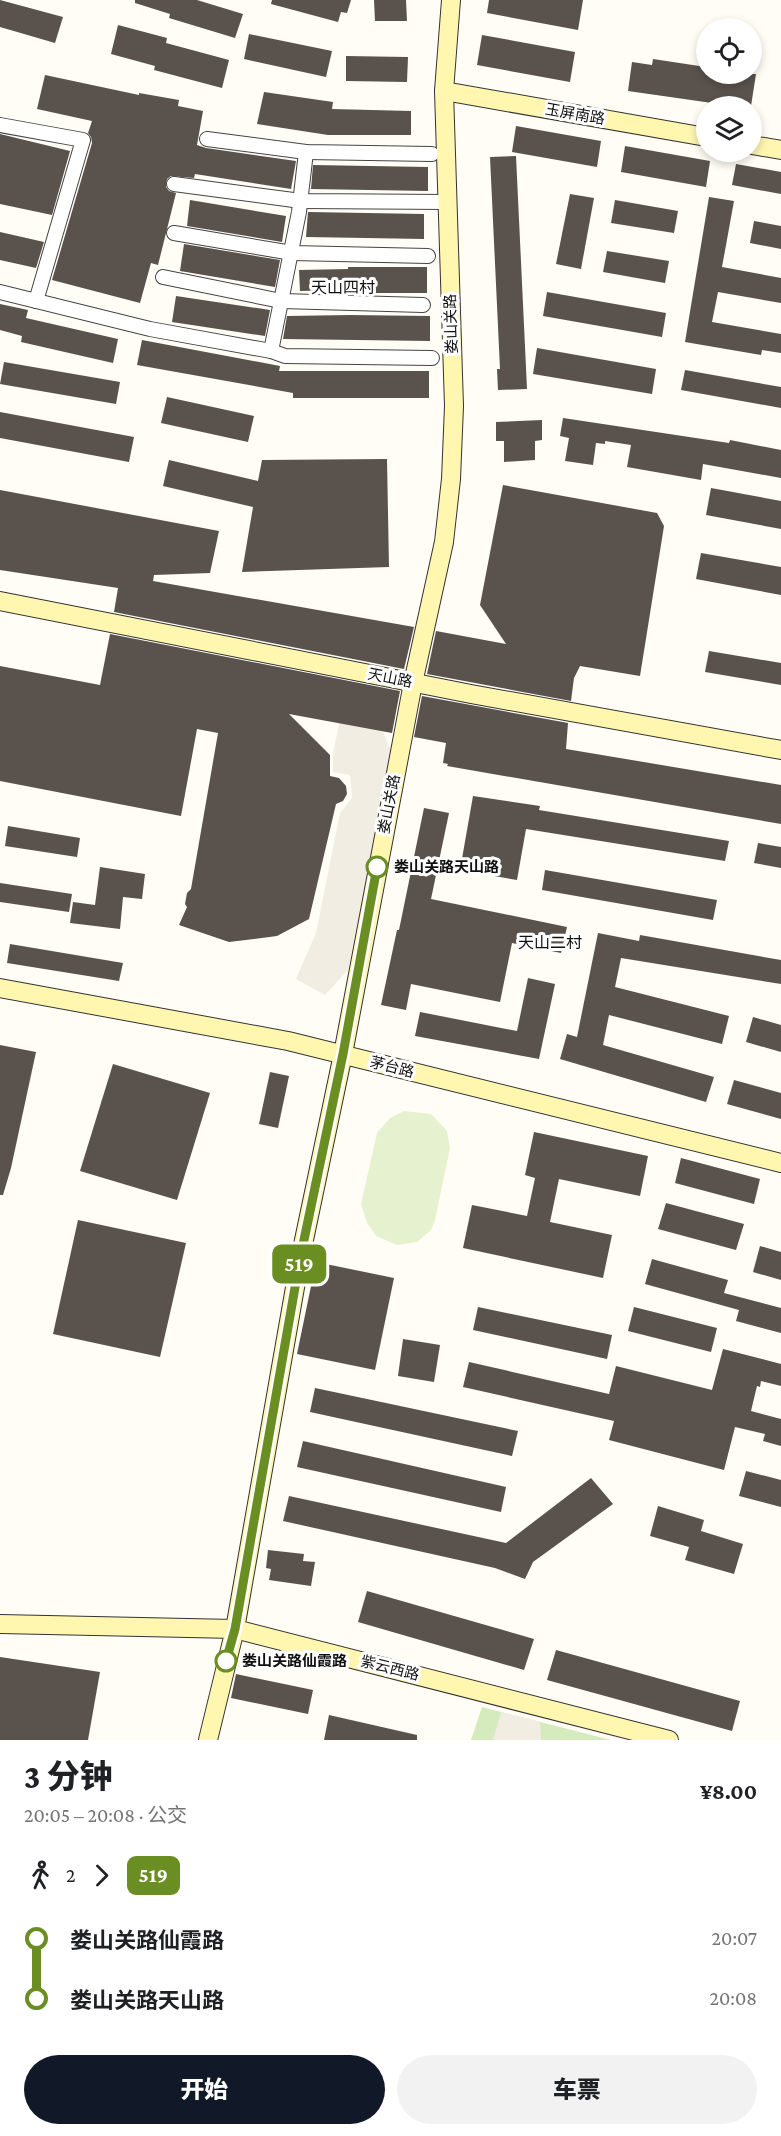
<!DOCTYPE html>
<html lang="zh">
<head>
<meta charset="utf-8">
<style>
	:root { --surface:#fff; --page:#f2f2f2; --text:#202124; --muted:#757577; --accent:#111827 }
	body { margin:0; font-family:"Crimson Pro","Noto Sans SC",serif; background:var(--page); color:var(--text); height:100vh; display:flex; flex-direction:column; font-size:22px; white-space:nowrap }
	* { box-sizing:border-box; margin:0 }
	p { font-size:20px; color:var(--muted) }
	.icon { flex:none; width:33px; height:33px; fill:none; stroke:currentColor; stroke-width:2; stroke-linecap:round; stroke-linejoin:round }
	.map { position:relative; height:1740px; overflow:hidden }
	.sheet { display:flex; flex-direction:column; background:var(--surface); flex:1 }
	.sheet>* { flex:none }
	.badge { padding:0 12px; border-radius:9px; font-size:21px; line-height:39px }
	.tools { position:absolute; left:696px; top:18px; display:grid; gap:12px }
	.tools a { display:grid; place-items:center; width:66px; height:66px; border-radius:50%; background:var(--surface); box-shadow:0 3px 9px #0003; font-size:30px }
	.map>.badge { position:absolute; translate:-50% -50%; box-shadow:0 0 0 3px #fff }
	.legs { display:flex; align-items:center; gap:9px; height:66px; padding:0 24px; font-size:20px }
	.legs p { margin-inline-start:auto }
	.summary { display:flex; align-items:center; justify-content:space-between; height:102px; padding:0 24px }
	h1 { font-size:33px; font-weight:800; line-height:45px }
	.button { display:flex; gap:12px; margin-top:auto; padding:12px 24px }
	.button a { flex:1; height:69px; border-radius:36px; background:var(--accent); color:#fff; font-size:24px; font-weight:800; line-height:69px; text-align:center }
	.button a+a { background:var(--page); color:var(--text) }
	ul { padding:0 24px; list-style:none }
	li { display:flex; align-items:center; gap:21px; height:60px; font-size:22px }
	li i { display:grid; place-items:center; width:9px; height:100%; margin:0 8px; background:currentColor }
	li i::after { content:''; width:15px; height:15px; margin:-8px; border:4px solid; border-radius:50%; background:var(--surface) }
	li p { margin-inline-start:auto }
	li:first-child i { background:linear-gradient(#0000 50%,currentColor 0) }
	li:last-child i { background:linear-gradient(currentColor 50%,#0000 0) }
	.map>svg:first-child { display:block }
</style>
</head>
<body>
<div class="map">
<svg width="781" height="1740" viewBox="0 0 781 1740">
	<rect width="100%" height="100%" fill="#fffdf5"/>
	<polygon fill="#d5ebbd" points="482,1707 611,1740 471,1740"/>
	<polygon fill="#e6f2cf" points="404,1111 431,1114 447,1131 450,1148 435,1220 431,1230 417,1242 397,1245 376,1236 367,1223 361,1204 377,1133 390,1118"/>
	<g fill="#f1ede2">
		<polygon points="340,719 380,725 392,753 348,970 325,995 296,979 316,933 340,813 352,798 350,775 333,772 333,754"/>
		<polygon points="501,1712 540,1722 541,1740 493,1740"/>
	</g>
	<g fill="#5a524d">
		<polygon points="0,0 63,17 55,43 0,27"/>
		<polygon points="135,0 197,0 243,14 235,38 169,18 170,14 135,3"/>
		<polygon points="272,0 351,0 347,13 341,12 338,22 271,4"/>
		<polygon points="374,0 406,0 407,21 375,21"/>
		<polygon points="489,0 583,0 578,30 487,13"/>
		<polygon points="118,25 167,38 166,43 229,60 222,88 154,70 155,66 111,54"/>
		<polygon points="249,34 332,51 326,77 244,59"/>
		<polygon points="482,35 575,52 570,82 477,65"/>
		<polygon points="346,56 408,57 407,82 346,81"/>
		<polygon points="653,59 706,67 706,74 756,74 751,106 733,106 628,91 632,62 652,65"/>
		<polygon points="45,75 139,95 139,93 179,100 178,106 203,111 197,145 206,148 296,161 291,189 195,174 194,178 171,176 167,179 166,187 169,191 176,193 158,265 151,263 140,303 52,280 92,143 91,137 88,133 92,121 37,109"/>
		<polygon points="264,92 333,102 332,109 411,111 411,135 328,135 257,124"/>
		<polygon points="516,126 601,141 597,167 512,152"/>
		<polygon points="0,134 70,151 52,215 0,204"/>
		<polygon points="625,146 710,161 706,187 621,172"/>
		<polygon points="516,156 527,389 498,390 497,369 500,369 490,157"/>
		<polygon points="736,164 781,172 781,194 732,185"/>
		<polygon points="313,165 428,167 428,191 311,189"/>
		<polygon points="570,194 594,198 581,269 556,264"/>
		<polygon points="709,197 734,201 722,267 781,278 781,303 718,292 712,322 781,334 781,353 762,350 761,355 685,342"/>
		<polygon points="190,200 286,216 282,242 187,226"/>
		<polygon points="615,200 678,211 674,233 611,223"/>
		<polygon points="308,212 424,214 424,239 306,237"/>
		<polygon points="754,221 781,226 781,249 750,243"/>
		<polygon points="0,232 44,242 36,268 0,260"/>
		<polygon points="184,244 280,260 275,287 180,271"/>
		<polygon points="607,251 669,261 665,283 603,272"/>
		<polygon points="348,267 427,267 427,293 348,293 348,290 300,291 299,270 348,269"/>
		<polygon points="547,292 666,313 662,337 543,316"/>
		<polygon points="176,296 270,310 265,336 172,322"/>
		<polygon points="0,304 28,310 26,318 118,339 113,363 21,342 22,336 0,330"/>
		<polygon points="350,315 430,316 430,341 283,339 287,316"/>
		<polygon points="142,340 280,366 279,371 429,371 429,398 293,398 293,393 137,365"/>
		<polygon points="537,348 656,369 652,394 533,374"/>
		<polygon points="4,362 120,382 116,404 0,384"/>
		<polygon points="685,370 781,387 781,408 681,390"/>
		<polygon points="167,397 254,416 248,442 161,423"/>
		<polygon points="0,412 134,437 129,462 0,438"/>
		<polygon points="563,418 729,443 730,440 781,450 781,478 703,464 701,480 627,467 631,445 605,441 605,444 596,443 593,465 565,461 569,438 560,436"/>
		<polygon points="542,420 542,440 535,441 535,460 504,462 504,441 496,441 496,422"/>
		<polygon points="387,459 389,567 242,572 253,507 163,486 169,460 258,481 262,460"/>
		<polygon points="503,485 657,513 664,526 640,676 580,666 574,678 571,701 427,674 436,631 506,644 480,605"/>
		<polygon points="711,488 781,501 781,529 706,515"/>
		<polygon points="0,490 219,531 210,573 154,575 153,581 414,627 404,669 114,612 118,588 0,570"/>
		<polygon points="701,553 781,567 781,595 696,579"/>
		<polygon points="110,634 400,691 392,733 289,714 330,755 330,776 339,778 346,786 347,794 343,801 336,804 309,919 277,936 229,942 179,925 187,907 185,904 187,893 191,889 218,733 197,729 181,816 0,781 0,666 100,685"/>
		<polygon points="709,651 781,663 781,685 705,672"/>
		<polygon points="422,696 568,723 566,749 781,785 781,824 447,766 448,764 443,763 446,743 414,737"/>
		<polygon points="473,796 540,806 539,810 729,841 725,861 526,829 517,880 460,870"/>
		<polygon points="424,808 449,813 431,899 567,927 561,953 512,943 500,1002 411,984 406,1010 381,1005 397,930 399,930"/>
		<polygon points="8,826 80,838 77,857 5,846"/>
		<polygon points="758,843 781,847 781,868 754,863"/>
		<polygon points="100,867 145,874 142,899 123,897 120,929 70,923 73,902 95,905"/>
		<polygon points="545,870 717,900 713,920 542,890"/>
		<polygon points="0,883 72,894 69,912 0,902"/>
		<polygon points="598,933 639,941 640,935 781,960 781,984 621,958 615,987 729,1016 722,1044 609,1015 603,1045 714,1077 706,1102 560,1059 567,1034 577,1037"/>
		<polygon points="10,944 123,963 119,981 7,963"/>
		<polygon points="528,978 555,984 539,1059 415,1036 420,1012 517,1031"/>
		<polygon points="753,1017 781,1025 781,1052 746,1042"/>
		<polygon points="0,1045 36,1052 11,1168 3,1195 0,1195"/>
		<polygon points="113,1064 210,1093 177,1200 80,1171"/>
		<polygon points="270,1072 289,1076 278,1128 259,1124"/>
		<polygon points="734,1080 781,1093 781,1119 727,1104"/>
		<polygon points="534,1132 648,1156 640,1196 559,1179 550,1222 612,1235 603,1278 463,1248 472,1205 527,1216 535,1178 525,1175"/>
		<polygon points="681,1158 760,1179 754,1204 675,1183"/>
		<polygon points="666,1203 744,1224 736,1250 658,1229"/>
		<polygon points="78,1220 186,1243 160,1357 53,1334"/>
		<polygon points="760,1246 781,1252 781,1280 753,1272"/>
		<polygon points="652,1259 728,1280 724,1293 781,1308 781,1333 736,1321 739,1310 645,1284"/>
		<polygon points="316,1262 394,1278 375,1370 297,1354"/>
		<polygon points="478,1307 612,1335 607,1359 473,1330"/>
		<polygon points="634,1307 717,1328 711,1352 628,1331"/>
		<polygon points="403,1339 440,1345 434,1382 398,1376"/>
		<polygon points="723,1349 781,1364 781,1386 761,1381 760,1387 757,1386 751,1411 781,1419 781,1446 763,1441 765,1434 735,1427 724,1470 609,1440 614,1421 463,1387 469,1362 609,1394 616,1366 712,1390"/>
		<polygon points="315,1388 518,1431 512,1456 310,1412"/>
		<polygon points="303,1441 506,1487 501,1512 297,1467"/>
		<polygon points="746,1471 781,1480 781,1507 739,1496"/>
		<polygon points="591,1478 613,1504 533,1562 525,1579 495,1568 283,1521 289,1496 506,1543"/>
		<polygon points="658,1506 704,1520 701,1531 743,1544 734,1574 685,1560 689,1547 650,1536"/>
		<polygon points="268,1550 304,1554 303,1561 315,1562 311,1586 269,1580 271,1569 266,1568"/>
		<polygon points="367,1591 534,1639 524,1670 358,1622"/>
		<polygon points="556,1650 740,1701 732,1731 547,1680"/>
		<polygon points="0,1657 100,1672 88,1740 0,1740"/>
		<polygon points="236,1674 313,1690 308,1714 231,1698"/>
		<polygon points="329,1715 417,1735 417,1740 324,1740"/>
	</g>
	<g fill="none" stroke-linecap="round" stroke-linejoin="round">
		<defs>
			<g id="street">
				<polyline points="0,125 83,140 36,301"/>
				<polyline points="207,139 306,152 432,154"/>
				<polyline points="174,184 301,201 447,202"/>
				<polyline points="174,233 292,253 428,256"/>
				<polyline points="163,277 281,301 423,305"/>
				<polyline points="0,292 150,329 271,351 285,356 432,358"/>
				<polyline points="271,351 299,212 306,152"/>
			</g>
			<g id="secondary">
				<polyline points="444,91 706,137"/>
				<polyline points="752,145 781,150"/>
				<polyline points="0,601 471,694 781,750"/>
				<polyline points="0,988 288,1041 781,1163"/>
				<polyline points="0,1624 235,1629 669,1740"/>
				<polyline points="208,1740 235,1629 300,1259 343,1054 413,683 444,542 451,479 454,406 444,91 451,0"/>
			</g>
		</defs>
		<use href="#street" stroke="#444" stroke-width="16"/>
		<use href="#secondary" stroke="#333" stroke-width="20"/>
		<use href="#street" stroke="#fff" stroke-width="14"/>
		<use href="#secondary" stroke="#fff6b0" stroke-width="18"/>
	</g>
	<g fill="none" stroke-linecap="round" stroke-linejoin="round">
		<defs>
			<polyline id="line-1" points="226,1661 235,1629 300,1259 343,1054 377,867"/>
		</defs>
		<use href="#line-1" stroke="#fff" stroke-width="14"/>
		<use href="#line-1" stroke="#6b8e23" stroke-width="9"/>
	</g>
	<g fill="#fff" stroke="#6b8e23" stroke-width="3">
		<circle cx="377" cy="867" r="10"/>
		<circle cx="226" cy="1661" r="10"/>
	</g>
	<g text-anchor="middle" stroke-width="6" stroke-linejoin="round" paint-order="stroke">
		<g font-size="15" fill="#111" stroke="#fff">
			<text transform="translate(575 114) rotate(10)" y="5">玉屏南路</text>
			<text transform="translate(451 324) rotate(-92)" y="5">娄山关路</text>
			<text transform="translate(390 678) rotate(11)" y="5">天山路</text>
			<text transform="translate(389 804) rotate(-79)" y="5">娄山关路</text>
			<text transform="translate(392 1067) rotate(14)" y="5">茅台路</text>
			<text transform="translate(390 1668) rotate(14)" y="5">紫云西路</text>
		</g>
		<g font-size="15" font-weight="bold" fill="#111" stroke="#fff" text-anchor="start">
			<text x="394" y="872">娄山关路天山路</text>
			<text x="242" y="1666">娄山关路仙霞路</text>
		</g>
		<g font-size="16" fill="#111" stroke="#fff">
			<text x="343" y="293">天山四村</text>
			<text x="550" y="948">天山二村</text>
		</g>
	</g>
</svg>
<div class="tools">
<a><svg class="icon" aria-label="locate" viewBox="0 0 24 24"><circle cx="12" cy="12" r="6"/><path d="M12 2v4M12 18v4M2 12h4M18 12h4"/></svg></a>
<a><svg class="icon" aria-label="layers" viewBox="0 0 24 24"><path d="M12 4l9 5-9 5-9-5zM3 14l9 5 9-5"/></svg></a>
</div>
<b class="badge" style="left:299px;top:1264px;background:#6b8e23;color:#fff">519</b>
</div>
<section class="sheet">
<div class="summary"><div><h1>3 分钟</h1><p>20:05 – 20:08 · 公交</p></div><b>¥8.00</b></div>
<div class="legs"><svg class="icon" aria-label="walk" viewBox="0 0 24 24"><circle cx="13" cy="4" r="2"/><path d="M13 8l-2 6 4 7M11 14l-3 7M7 12l3-4h3l4 4"/></svg>2<svg class="icon" aria-label="forward" viewBox="0 0 24 24"><path d="M9 5l7 7-7 7"/></svg><b class="badge" style="background:#6b8e23;color:#fff">519</b></div>
<ul>
<li><i style="color:#6b8e23"></i><b>娄山关路仙霞路</b><p>20:07</p></li>
<li><i style="color:#6b8e23"></i><b>娄山关路天山路</b><p>20:08</p></li>
</ul>
<div class="button"><a>开始</a><a>车票</a></div>
</section>
</body>
</html>
